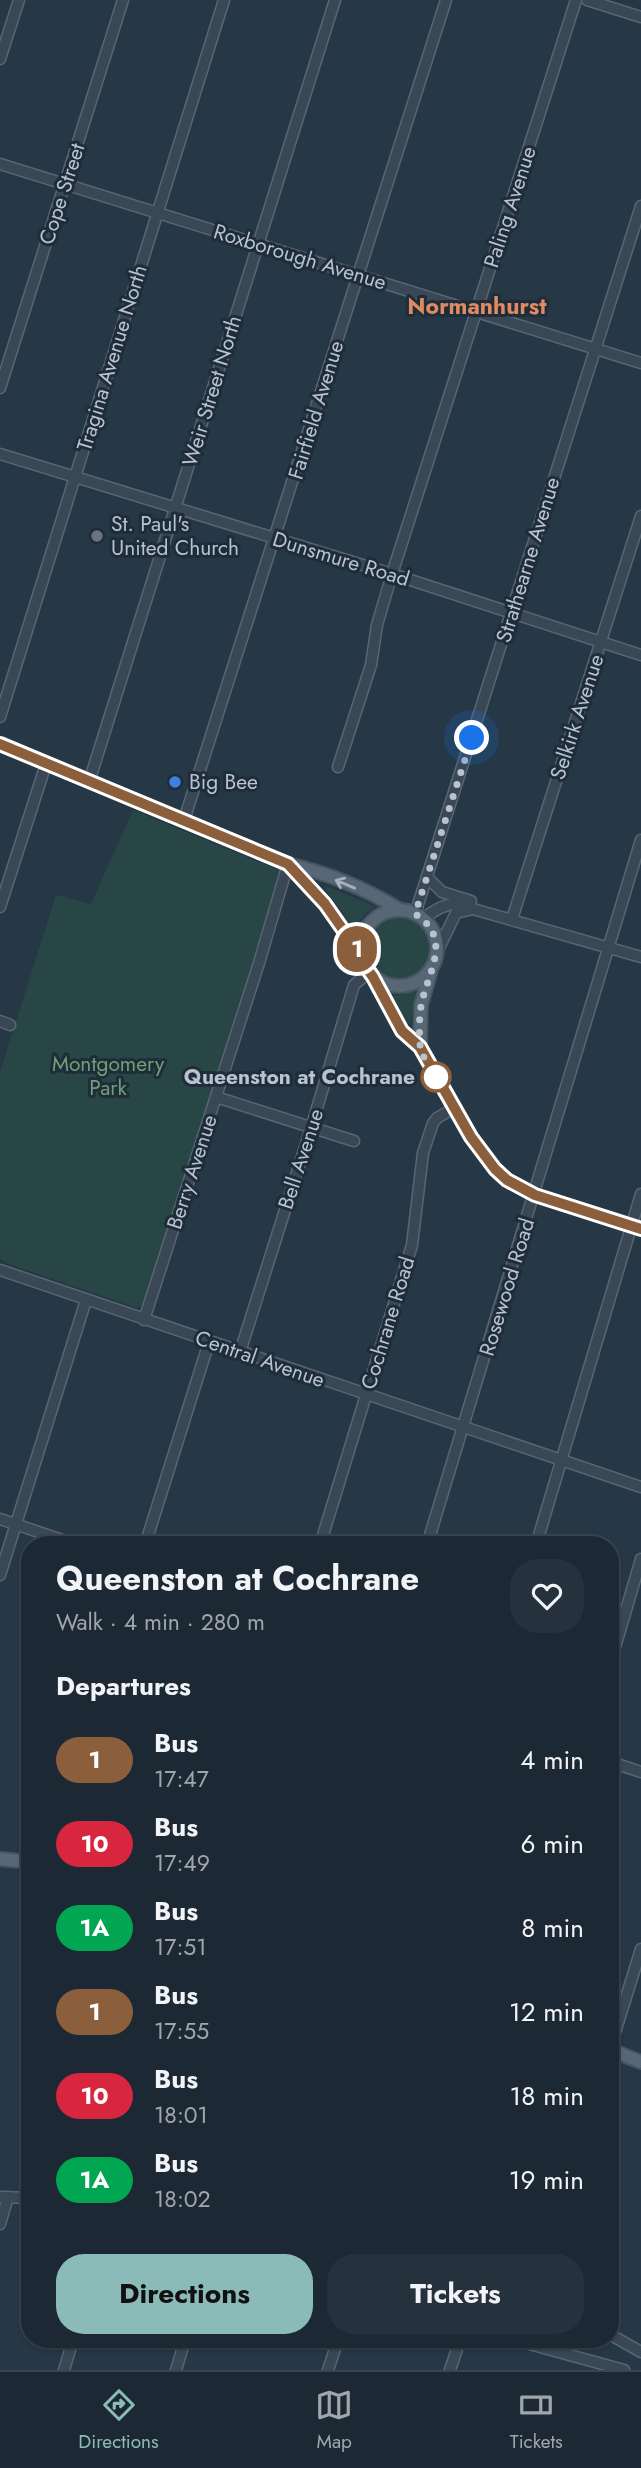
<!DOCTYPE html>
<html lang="en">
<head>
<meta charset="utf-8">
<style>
	:root { --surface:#1c2934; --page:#25313c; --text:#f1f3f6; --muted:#a0a6ac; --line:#3a454f; --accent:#8bbbb9 }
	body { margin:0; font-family:Jost,sans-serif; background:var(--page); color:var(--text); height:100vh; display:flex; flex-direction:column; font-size:26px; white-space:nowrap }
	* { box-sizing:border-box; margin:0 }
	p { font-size:23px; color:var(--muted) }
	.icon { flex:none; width:38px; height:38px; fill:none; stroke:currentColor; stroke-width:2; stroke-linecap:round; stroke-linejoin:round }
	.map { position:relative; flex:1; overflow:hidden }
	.details { position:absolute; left:21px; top:1536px; width:598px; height:812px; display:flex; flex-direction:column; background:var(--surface); border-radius:28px; box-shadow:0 2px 5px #0004,0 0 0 2px var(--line) }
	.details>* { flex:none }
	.badge { padding:0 14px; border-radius:23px; font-size:24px; line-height:46px }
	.you { position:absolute; width:35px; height:35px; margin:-18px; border:5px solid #fff; border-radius:50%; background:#1a73e8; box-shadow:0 0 0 10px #1a73e833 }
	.map>.badge { position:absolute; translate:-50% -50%; box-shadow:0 0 0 4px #fff }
	h2 { padding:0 35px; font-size:26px; line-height:63px }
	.round { display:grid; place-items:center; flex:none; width:74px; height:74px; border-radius:28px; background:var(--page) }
	.summary { display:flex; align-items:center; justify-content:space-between; height:119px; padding:0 35px }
	h1 { font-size:33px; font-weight:700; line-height:52px }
	.button { display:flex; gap:14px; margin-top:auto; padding:14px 35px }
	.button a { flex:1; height:80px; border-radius:28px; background:var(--accent); color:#111; font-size:28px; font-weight:700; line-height:80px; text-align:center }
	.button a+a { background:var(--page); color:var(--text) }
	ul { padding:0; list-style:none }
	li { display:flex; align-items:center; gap:21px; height:84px; padding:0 35px }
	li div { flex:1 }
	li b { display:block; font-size:26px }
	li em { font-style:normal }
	li .badge { min-width:77px; font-weight:700; text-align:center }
	.menu { display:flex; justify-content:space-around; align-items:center; height:98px; border-top:2px solid var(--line); background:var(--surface); font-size:19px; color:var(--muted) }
	.menu a { display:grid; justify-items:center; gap:4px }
	.menu .selected { color:var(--accent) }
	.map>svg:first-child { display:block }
</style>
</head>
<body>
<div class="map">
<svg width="641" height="2370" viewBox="0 0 641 2370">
	<rect width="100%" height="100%" fill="#263745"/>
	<g fill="#284646">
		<polygon points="133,810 281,871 145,1303 137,1308 9,1264 0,1259 0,1072 56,895 91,904"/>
		<polygon points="326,886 374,906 374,908 365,914 354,928 324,888"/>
		<circle cx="398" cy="948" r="32"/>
		<polygon points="416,991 411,1022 408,1024 392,996"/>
	</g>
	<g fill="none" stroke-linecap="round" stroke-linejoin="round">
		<defs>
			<g id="minor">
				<polyline points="587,0 641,17"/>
				<polyline points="0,59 19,0"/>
				<polyline points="0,164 641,363"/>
				<polyline points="0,388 123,0"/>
				<polyline points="0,454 392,574 641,655"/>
				<polyline points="0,717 224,0"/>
				<polyline points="338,767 371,665 377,625 392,574 576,0"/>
				<polyline points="89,782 335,0"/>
				<polyline points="184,820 446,0"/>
				<polyline points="427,877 442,892 471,901"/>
				<polyline points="0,907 46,764"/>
				<polyline points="415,914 641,206"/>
				<path d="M423 919C438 907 455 898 473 909L641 957"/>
				<polyline points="512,919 641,516"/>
				<polyline points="436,954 456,913 473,909"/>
				<polyline points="0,1021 10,1025"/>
				<polyline points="216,1097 354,1141"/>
				<polyline points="0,1270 641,1487"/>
				<polyline points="144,1320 259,963 288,864"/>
				<polyline points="240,1352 311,1128 354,985 369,972"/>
				<polyline points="0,1519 77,1545"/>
				<polyline points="145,1545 209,1342"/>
				<polyline points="320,1545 412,1245 423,1153 433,1123 437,1118 454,1108"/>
				<polyline points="427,1545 641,840"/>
				<polyline points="536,1545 641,1194"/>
				<polyline points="0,1575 86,1300"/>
				<polyline points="611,1661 641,1559"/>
				<polyline points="611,1762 641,1772"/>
				<polyline points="611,2054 613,2039 641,1949"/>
				<polyline points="0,2197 30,2198"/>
				<polyline points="0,2224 8,2197"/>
				<polyline points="611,2335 641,2352"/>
				<polyline points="515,2340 624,2370"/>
				<polyline points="64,2370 73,2340"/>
				<polyline points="176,2370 185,2340"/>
				<polyline points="328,2370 338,2340"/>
				<polyline points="450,2370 460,2340"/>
			</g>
			<g id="major">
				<path d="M0 744 288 864C326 873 367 889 400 910"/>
				<polyline points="288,864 325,904 360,953"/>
				<circle cx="399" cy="948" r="38"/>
				<polyline points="373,977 402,1031 420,1047 471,1137 495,1169 507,1180 535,1195 641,1229"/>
				<polyline points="420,1047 421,1005 431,970"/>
				<polyline points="0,1859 30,1862"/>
				<polyline points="611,2050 641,2062"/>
			</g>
		</defs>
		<use href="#minor" stroke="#596672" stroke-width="13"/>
		<use href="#major" stroke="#475461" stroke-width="16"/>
		<use href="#minor" stroke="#3a4855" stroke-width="10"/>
		<use href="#major" stroke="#586775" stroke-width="12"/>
	</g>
	<defs><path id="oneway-shaft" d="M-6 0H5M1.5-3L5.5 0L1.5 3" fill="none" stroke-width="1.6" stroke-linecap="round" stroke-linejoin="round" transform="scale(1.75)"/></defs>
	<use stroke="#a5b1bc" href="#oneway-shaft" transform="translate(345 884) rotate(-157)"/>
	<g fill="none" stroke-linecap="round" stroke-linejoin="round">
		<defs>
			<polyline id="line" points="0,744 288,864 325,904 360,954 363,963 373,977 402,1031 420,1047 471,1137 495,1169 507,1180 535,1195 641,1229"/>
		</defs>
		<use href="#line" stroke="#fff" stroke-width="16"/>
		<use href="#line" stroke="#8b5e3c" stroke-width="10"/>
		<path stroke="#b8c3ce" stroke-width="7" stroke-dasharray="0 12.6" d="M436 1077 440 1083C433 1072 421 1057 420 1044 419 1031 419 1015 422 1001 430 969 452 937 415 914L472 738"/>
	</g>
	<circle fill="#6b7280" stroke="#1f2d3a" stroke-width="2.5" cx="97" cy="536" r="7"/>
	<circle fill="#3f7fe0" stroke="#1f2d3a" stroke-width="2.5" cx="175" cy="782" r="7"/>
	<circle fill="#fff" stroke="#8b5e3c" stroke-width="3.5" cx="436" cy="1077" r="14"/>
	<g text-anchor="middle" stroke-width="6" stroke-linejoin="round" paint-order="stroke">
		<g font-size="21" fill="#b8c3ce" stroke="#1f2d3a">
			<text transform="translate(62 194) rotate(-72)" y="7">Cope Street</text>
			<text transform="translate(510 207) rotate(-72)" y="7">Paling Avenue</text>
			<text transform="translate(300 257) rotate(17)" y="7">Roxborough Avenue</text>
			<text transform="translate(112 358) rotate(-73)" y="7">Tragina Avenue North</text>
			<text transform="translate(212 391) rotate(-73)" y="7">Weir Street North</text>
			<text transform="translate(316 410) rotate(-73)" y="7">Fairfield Avenue</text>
			<text transform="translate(341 559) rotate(17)" y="7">Dunsmure Road</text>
			<text transform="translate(528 560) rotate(-73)" y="7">Strathearne Avenue</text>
			<text transform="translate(577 717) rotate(-72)" y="7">Selkirk Avenue</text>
			<text transform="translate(301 1159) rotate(-72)" y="7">Bell Avenue</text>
			<text transform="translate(192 1172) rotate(-72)" y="7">Berry Avenue</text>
			<text transform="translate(507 1287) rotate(-73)" y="7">Rosewood Road</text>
			<text transform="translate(388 1323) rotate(-73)" y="7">Cochrane Road</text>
			<text transform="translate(260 1359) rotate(19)" y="7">Central Avenue</text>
		</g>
		<g font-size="21" fill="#b8c3ce" stroke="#1f2d3a" text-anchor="start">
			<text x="111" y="531">St. Paul's<tspan x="111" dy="24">United Church</tspan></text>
			<text x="189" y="789">Big Bee</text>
		</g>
		<g font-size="21" fill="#6ea074" stroke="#1f2d3a">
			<text x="108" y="1071">Montgomery<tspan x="108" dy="24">Park</tspan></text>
		</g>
		<g font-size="21" font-weight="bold" fill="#b8c3ce" stroke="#1f2d3a" text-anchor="end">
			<text x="415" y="1084">Queenston at Cochrane</text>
		</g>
		<g font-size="23" font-weight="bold" fill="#de8b63" stroke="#1f2d3a">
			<text x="477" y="314">Normanhurst</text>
		</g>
	</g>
</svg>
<div class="you" style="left:472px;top:738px"></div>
<b class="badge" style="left:357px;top:949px;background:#8b5e3c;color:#fff">1</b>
<section class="details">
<div class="summary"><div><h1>Queenston at Cochrane</h1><p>Walk · 4 min · 280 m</p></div><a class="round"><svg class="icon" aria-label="heart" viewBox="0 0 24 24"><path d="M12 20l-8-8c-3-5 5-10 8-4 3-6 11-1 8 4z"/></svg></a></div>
<h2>Departures</h2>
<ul>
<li><span class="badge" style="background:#8b5e3c;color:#fff">1</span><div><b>Bus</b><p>17:47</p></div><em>4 min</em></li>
<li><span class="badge" style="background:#d7263d;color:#fff">10</span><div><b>Bus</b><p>17:49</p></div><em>6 min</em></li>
<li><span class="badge" style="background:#00a651;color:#fff">1A</span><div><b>Bus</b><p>17:51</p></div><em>8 min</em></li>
<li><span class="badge" style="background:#8b5e3c;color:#fff">1</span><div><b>Bus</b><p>17:55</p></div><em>12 min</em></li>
<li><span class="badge" style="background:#d7263d;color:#fff">10</span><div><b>Bus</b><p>18:01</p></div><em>18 min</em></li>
<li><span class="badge" style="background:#00a651;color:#fff">1A</span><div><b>Bus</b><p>18:02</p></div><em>19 min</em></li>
</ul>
<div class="button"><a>Directions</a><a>Tickets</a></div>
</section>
</div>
<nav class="menu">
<a class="selected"><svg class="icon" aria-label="directions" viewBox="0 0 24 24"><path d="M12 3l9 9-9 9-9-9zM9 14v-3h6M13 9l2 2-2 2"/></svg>Directions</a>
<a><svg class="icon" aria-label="map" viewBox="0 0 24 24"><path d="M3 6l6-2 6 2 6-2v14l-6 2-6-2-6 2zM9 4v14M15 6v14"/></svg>Map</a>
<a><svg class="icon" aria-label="tickets" viewBox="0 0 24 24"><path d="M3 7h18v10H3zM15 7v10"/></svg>Tickets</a>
</nav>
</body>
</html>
